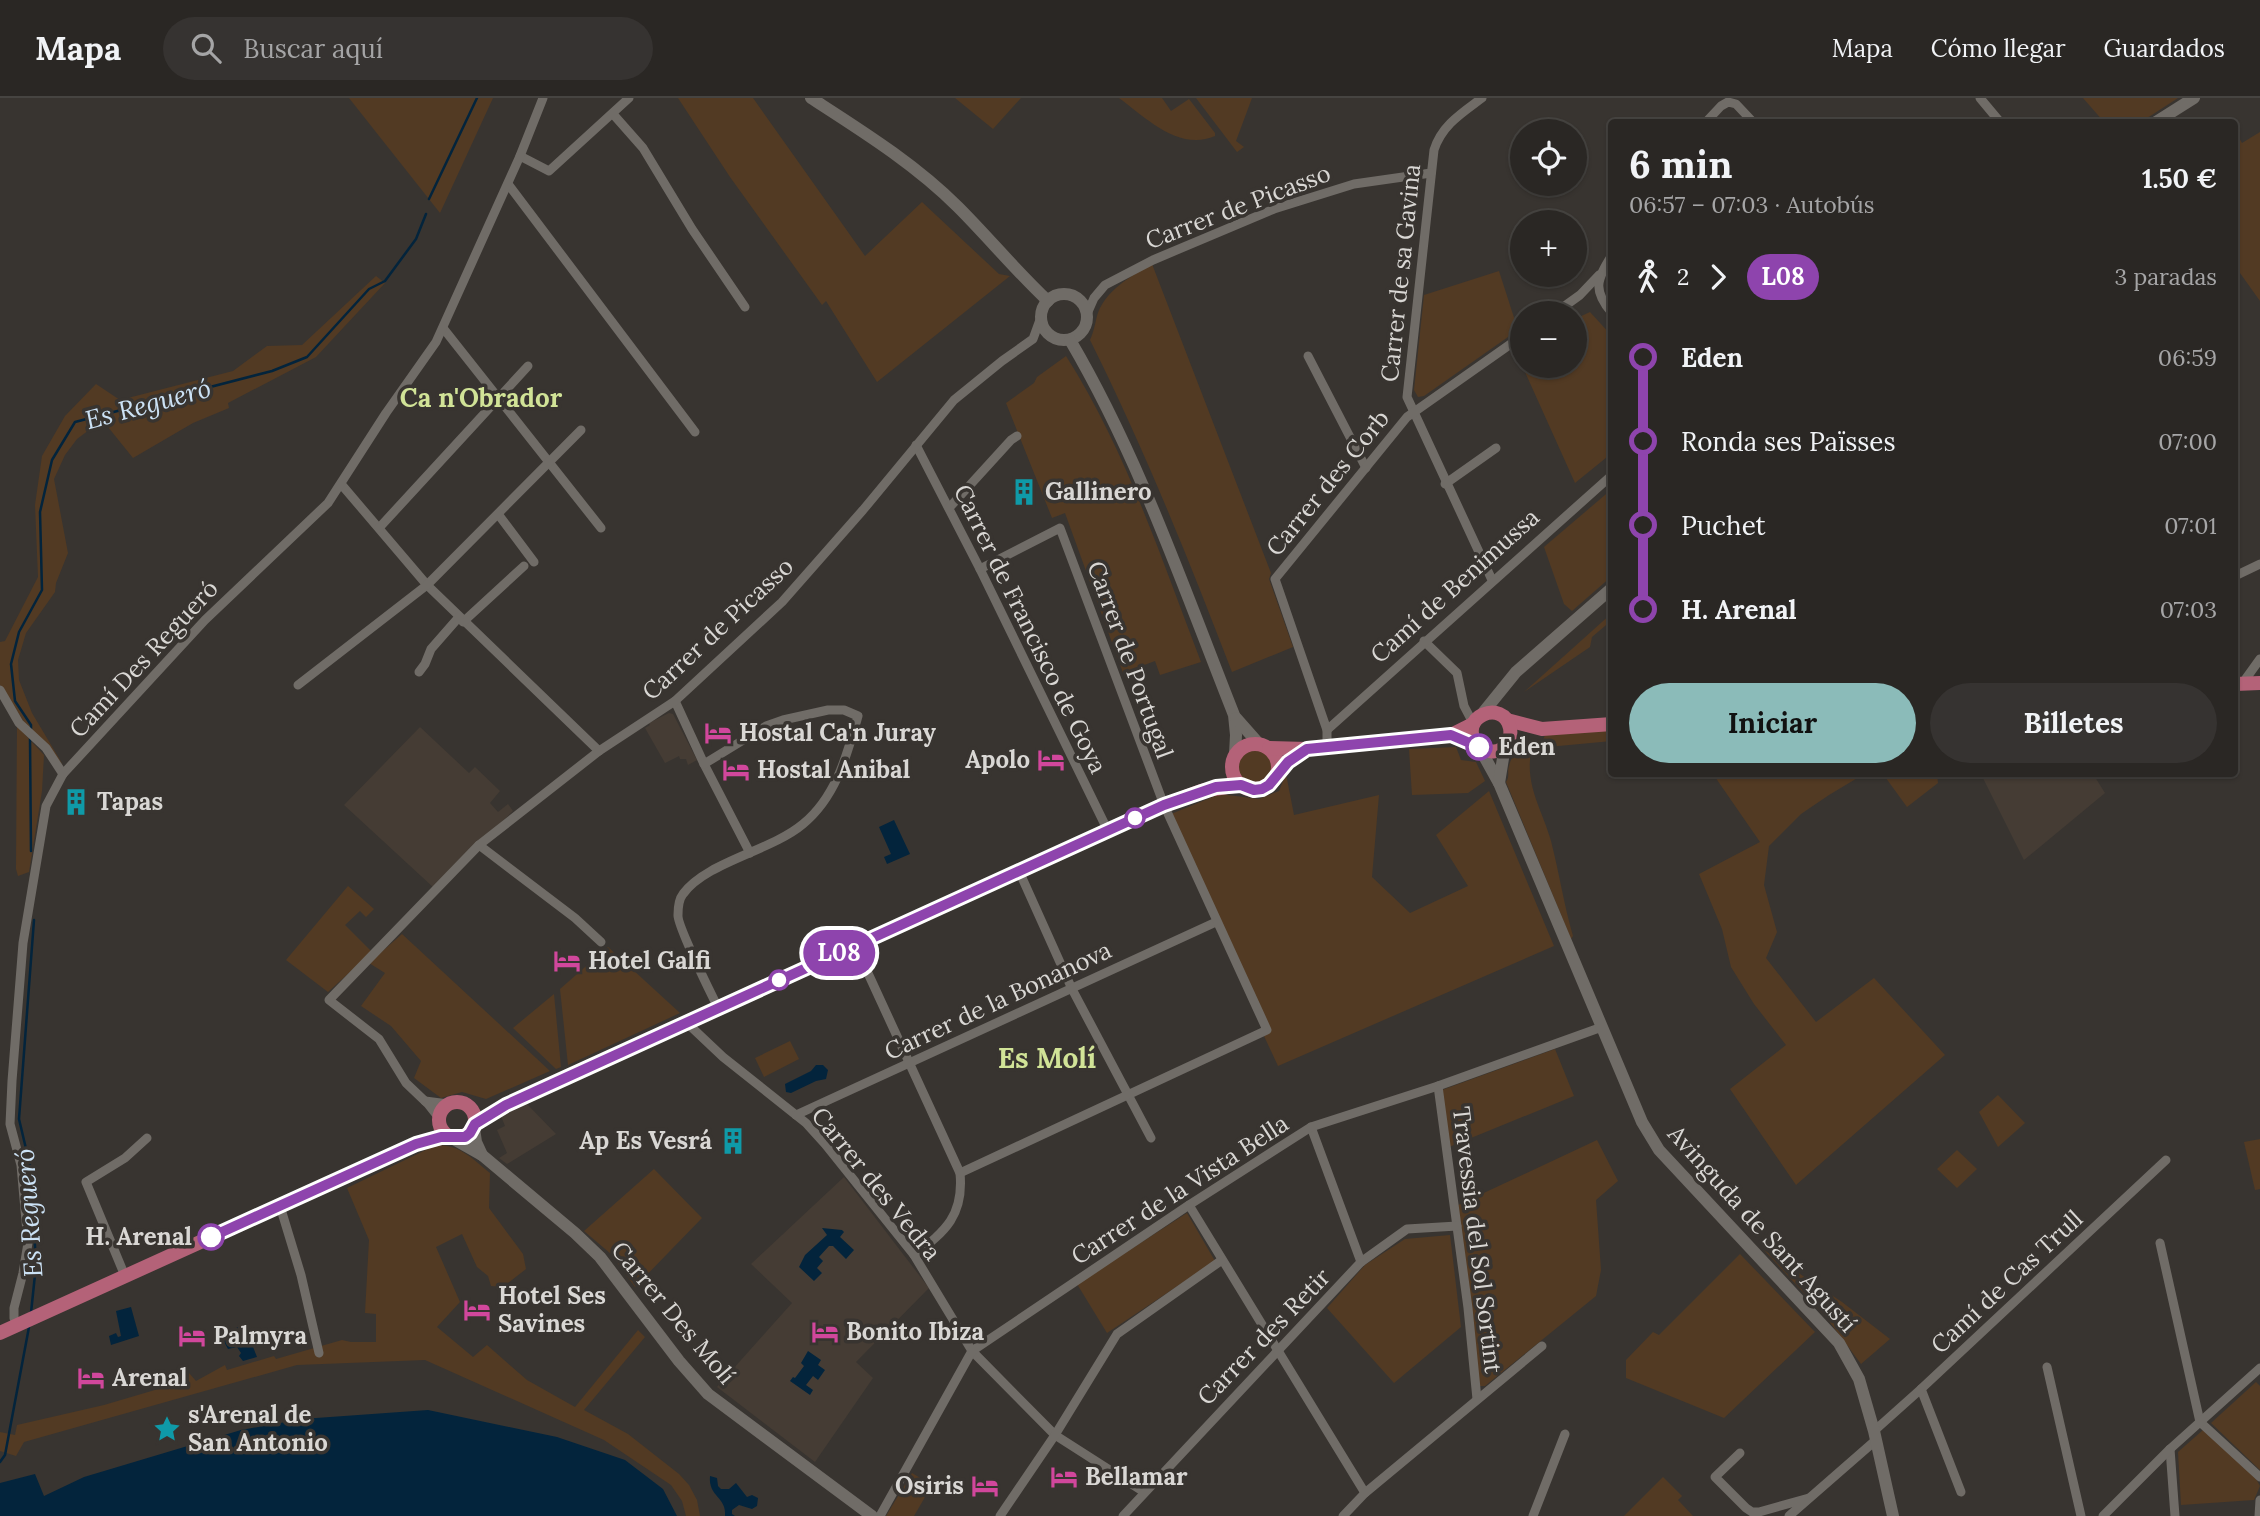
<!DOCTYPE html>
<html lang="es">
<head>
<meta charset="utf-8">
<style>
	:root { --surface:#2a2724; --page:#363331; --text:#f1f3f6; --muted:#a5a5a6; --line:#464441; --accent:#8bbbb9 }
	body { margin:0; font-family:Lora,serif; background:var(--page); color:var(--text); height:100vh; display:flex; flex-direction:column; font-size:26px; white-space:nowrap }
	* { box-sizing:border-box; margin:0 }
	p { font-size:23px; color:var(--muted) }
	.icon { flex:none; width:38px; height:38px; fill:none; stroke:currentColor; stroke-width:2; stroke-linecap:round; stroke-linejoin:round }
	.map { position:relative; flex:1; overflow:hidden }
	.drawer { position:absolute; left:1608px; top:21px; width:630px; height:658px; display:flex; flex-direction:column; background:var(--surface); border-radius:7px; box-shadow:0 2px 5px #0004,0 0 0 2px var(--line) }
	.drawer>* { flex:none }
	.badge { padding:0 14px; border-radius:23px; font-size:24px; line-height:46px }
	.controls { position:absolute; left:1510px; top:21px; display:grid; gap:14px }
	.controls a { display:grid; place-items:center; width:77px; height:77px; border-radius:50%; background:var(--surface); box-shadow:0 2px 5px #0004,0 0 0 2px var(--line); font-size:35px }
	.map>.badge { position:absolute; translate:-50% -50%; box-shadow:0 0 0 4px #fff }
	.legs { display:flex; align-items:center; gap:10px; height:77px; padding:0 21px; font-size:23px }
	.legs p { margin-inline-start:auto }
	.summary { display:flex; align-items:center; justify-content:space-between; height:119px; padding:0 21px }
	h1 { font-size:38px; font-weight:700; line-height:52px }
	.primary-button { display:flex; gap:14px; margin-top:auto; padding:14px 21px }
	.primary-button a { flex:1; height:80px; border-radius:42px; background:var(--accent); color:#111; font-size:28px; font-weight:700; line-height:80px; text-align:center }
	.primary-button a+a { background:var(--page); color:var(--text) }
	ul { padding:0 21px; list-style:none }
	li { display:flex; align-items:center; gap:24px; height:84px; font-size:26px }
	li i { display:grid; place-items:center; width:10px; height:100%; margin:0 9px; background:currentColor }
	li i::after { content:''; width:18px; height:18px; margin:-9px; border:5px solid; border-radius:50%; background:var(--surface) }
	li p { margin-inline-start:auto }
	li:first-child i { background:linear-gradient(#0000 50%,currentColor 0) }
	li:last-child i { background:linear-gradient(currentColor 50%,#0000 0) }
	header { display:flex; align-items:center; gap:42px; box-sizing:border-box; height:98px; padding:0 35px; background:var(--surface); border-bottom:2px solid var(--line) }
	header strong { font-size:33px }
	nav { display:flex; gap:38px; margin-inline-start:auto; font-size:24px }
	.search { width:490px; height:63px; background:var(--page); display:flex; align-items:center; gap:18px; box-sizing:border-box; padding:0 24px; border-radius:38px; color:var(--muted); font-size:26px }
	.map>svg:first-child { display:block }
</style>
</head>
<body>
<header>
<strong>Mapa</strong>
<div class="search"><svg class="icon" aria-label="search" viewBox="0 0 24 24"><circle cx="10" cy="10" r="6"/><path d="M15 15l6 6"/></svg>Buscar aquí</div>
<nav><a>Mapa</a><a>Cómo llegar</a><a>Guardados</a></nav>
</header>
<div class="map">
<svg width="2260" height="1418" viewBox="0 0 2260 1418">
	<rect width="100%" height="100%" fill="#383430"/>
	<g fill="#453c34">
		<polygon points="669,615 673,616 697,662 688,667 686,661 680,661 679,658 665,665 645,630 650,627 649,625"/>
		<polygon points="420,629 469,675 475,669 500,693 490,705 498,714 508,706 513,713 434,790 344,707"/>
		<polygon points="1981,676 2093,676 2105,695 2024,762"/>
		<polygon points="527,1006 556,1036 507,1066 499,1060 507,1055 497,1032 505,1028 501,1018"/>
		<polygon points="844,1079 929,1190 856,1264 873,1280 815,1364 717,1289 792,1205 751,1166"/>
	</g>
	<g fill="#523a23">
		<polygon points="349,0 493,0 440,115"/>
		<polygon points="678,0 753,0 865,158 922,104 999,176 1010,178 877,284 826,203 822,207 730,79"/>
		<polygon points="955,0 1021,0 993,31"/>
		<path d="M1119 0H1162L1171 13 1189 1 1215 35V38C1179 54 1145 19 1119 0Z"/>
		<polygon points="1196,0 1252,0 1236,43 1244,49 1237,54"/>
		<polygon points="2083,0 2178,0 2141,24 2104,24"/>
		<polygon points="2235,33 2242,45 2260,34 2260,203 2235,168"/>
		<path d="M1152 166 1271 475 1269 481 1293 549 1232 574C1189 462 1144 350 1090 242 1095 232 1096 217 1100 210 1111 189 1133 177 1152 166Z"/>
		<polygon points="1499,173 1518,232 1424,298 1418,299 1414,292 1424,197"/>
		<polygon points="376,178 385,185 316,259 228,305 229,310 193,325 133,360 108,329 93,329 77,341 65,357 54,381 68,455 56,485 55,494 26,535 18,562 19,582 32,615 63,667 42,641 28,630 0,587 0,544 5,543 38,479 35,407 42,358 65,318 96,286 120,302 233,273 267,248 302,247"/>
		<polygon points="1590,214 1612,238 1612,355 1575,385 1516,254 1522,253 1522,268 1575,268 1575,221"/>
		<path d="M1066 258C1126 352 1161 460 1201 564L1160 577 1155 563 1123 575 1065 415 1052 420 1006 305 1034 285 1037 279Z"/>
		<polygon points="1612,391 1612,478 1572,513 1564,506 1544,449"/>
		<polygon points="1612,515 1612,522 1592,539 1590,549 1524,594"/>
		<polygon points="17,628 44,657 42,693 29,774 18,778 16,771"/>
		<path d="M1612 632V643L1537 650 1531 654C1525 688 1542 711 1551 743 1559 774 1564 807 1573 838L1571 841 1506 684C1510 678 1507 675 1509 668 1513 650 1529 647 1543 642L1545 637Z"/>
		<polygon points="1456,649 1461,662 1476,664 1485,683 1468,695 1412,697 1409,651"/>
		<circle cx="1255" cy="668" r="19"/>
		<polygon points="1286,676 1294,717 1379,697 1372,779 1410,815 1468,788 1436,737 1489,693 1554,848 1278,968 1264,938 1271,933 1171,716 1220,696 1259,701 1279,693"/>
		<polygon points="1713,676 1864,676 1829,697 1801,716 1769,748 1764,787 1777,834 1766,860 1816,924 1874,880 1945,957 1796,1087 1730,991 1786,947 1754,906 1731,869 1722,831 1699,776 1760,744"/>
		<polygon points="1883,676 1937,676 1938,685 1907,709"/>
		<polygon points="348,788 374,811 366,819 360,813 345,827 372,854 328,894 286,862"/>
		<polygon points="402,836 550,973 486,1001 462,994 441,1000 414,980 421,963 391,928 361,908 385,875 369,865"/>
		<polygon points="608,849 680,915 568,967 560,891"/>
		<polygon points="554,896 561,969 556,971 513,930"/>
		<polygon points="790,943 799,961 764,979 755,960"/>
		<polygon points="1555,951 1574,998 1449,1049 1442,992"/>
		<polygon points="1998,997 2025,1025 1998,1049 1979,1014"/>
		<polygon points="2260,1041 2260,1091 2255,1092 2244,1044"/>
		<polygon points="1597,1042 1618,1083 1596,1102 1601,1172 1596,1198 1485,1288 1479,1288 1458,1107"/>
		<path d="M436 1047C459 1046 473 1061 490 1075L489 1110 523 1156 526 1171 503 1189 491 1188 488 1178 477 1169 462 1136 436 1149 460 1204 437 1229 473 1259 487 1247 527 1282 575 1309 638 1232 645 1239 584 1312 628 1336 679 1376 689 1387 697 1402 700 1418H686L682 1403 671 1387 604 1342 425 1262 297 1267 24 1344 16 1358 0 1353V1334L15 1337 17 1327 104 1307 182 1284 179 1279 189 1275 196 1283 225 1267 227 1272 274 1258 276 1261 342 1242 351 1244H376V1216L365 1215 369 1142 347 1090Z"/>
		<polygon points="1957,1052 1977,1071 1957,1090 1937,1071"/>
		<polygon points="654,1071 702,1120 635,1189 611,1156 584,1133"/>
		<polygon points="1187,1115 1215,1163 1107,1235 1077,1186"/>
		<polygon points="1450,1137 1461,1229 1394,1285 1327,1210 1365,1167 1405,1141"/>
		<polygon points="1764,1152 1842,1204 1890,1241 1861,1266 1826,1219"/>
		<polygon points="1740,1156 1815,1234 1724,1320 1626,1280 1626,1262 1653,1234 1659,1237"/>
		<polygon points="2256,1284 2260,1288 2260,1372 2211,1325"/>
		<polygon points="2203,1332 2255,1379 2260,1388 2254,1402 2181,1407 2178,1354"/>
		<polygon points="912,1375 932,1387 914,1418 886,1418"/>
		<polygon points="1663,1379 1682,1398 1678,1402 1693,1418 1624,1418"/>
	</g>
	<g fill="#03243c">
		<polygon points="894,722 910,756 887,766 884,759 891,756 879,729"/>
		<polygon points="816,967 823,967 828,972 826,981 816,983 791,995 786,994 785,986 811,973"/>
		<polygon points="822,1130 842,1132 844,1134 840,1139 854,1152 846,1161 833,1148 829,1148 819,1159 823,1163 817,1170 822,1175 814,1183 799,1169 805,1157 827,1137"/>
		<polygon points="131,1209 139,1238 111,1247 109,1238 116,1235 118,1239 121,1238 116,1213"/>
		<polygon points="244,1226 257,1259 243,1263 239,1258 241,1255 237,1249 228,1251 221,1238"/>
		<polygon points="808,1253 821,1262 818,1267 825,1272 818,1282 813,1278 806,1287 813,1292 810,1297 790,1283 793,1279 795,1280 804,1268 801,1265"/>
		<polygon points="428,1312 557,1339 625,1362 663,1391 677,1418 0,1418 0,1385 35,1376 44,1398 84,1379 241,1332 302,1321"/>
		<path d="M710 1378 717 1380 718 1388 721 1391H729L736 1385 747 1399 752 1397 758 1400 757 1408 752 1411 739 1407 732 1412V1416L735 1418H725C727 1399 708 1399 710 1378Z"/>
	</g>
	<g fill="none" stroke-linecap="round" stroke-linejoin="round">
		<g stroke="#03243c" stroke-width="2.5">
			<polyline points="429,101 477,0"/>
			<polyline points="31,631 31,627 15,603 11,566 19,534 42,492 40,414 52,362 75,324 272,273 307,259 369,191 385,183 416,141 426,116"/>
			<polyline points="30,641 31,753"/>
			<polyline points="31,1215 36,1167 31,1072 19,1021 34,822"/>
			<polyline points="0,1364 5,1357 29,1229"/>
		</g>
		<g stroke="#706c67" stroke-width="9">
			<path d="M1482 0C1462 15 1442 27 1434 52L1407 299 1492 482"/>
			<polyline points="1980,0 2000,24"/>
			<polyline points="613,16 643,50 692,131 745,209"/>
			<polyline points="1706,24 1721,8 1728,4 1736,6 1753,24"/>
			<polyline points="520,58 549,73 629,0"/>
			<polyline points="508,86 695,334"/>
			<path d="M1612 157C1597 181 1592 192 1612 215"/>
			<polyline points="1555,215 1580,197 1599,177"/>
			<polyline points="1087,216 1094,200 1105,187 1153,162 1274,111 1354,86 1431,75"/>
			<polyline points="443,230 601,430"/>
			<polyline points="1308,258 1366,370"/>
			<polyline points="916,347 980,471 1108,733"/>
			<polyline points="341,386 427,487 599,653"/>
			<polyline points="1445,386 1496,350"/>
			<polyline points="949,410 1011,342 1017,338"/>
			<polyline points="498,416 534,464"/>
			<polyline points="379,430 528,268"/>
			<polyline points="2235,478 2260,466"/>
			<polyline points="463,524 524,468"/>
			<polyline points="1424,543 1457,575 1464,608 1473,625"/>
			<polyline points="419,574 425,566 431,551 459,519"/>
			<polyline points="2242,586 2260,561"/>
			<polyline points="298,587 427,487 581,332"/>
			<polyline points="0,592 19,625 46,650 63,676"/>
			<polyline points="675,603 704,666 750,755"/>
			<polyline points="1327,632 1612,377"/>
			<polyline points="1327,648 1327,632 1275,481 1407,319 1522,238"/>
			<path d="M704 666 766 628 783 622 828 612H844L858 618C847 657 836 699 803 726 771 753 706 764 683 796 679 801 678 810 678 817 677 828 711 895 718 910"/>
			<polyline points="479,747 575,820 601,844"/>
			<polyline points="1019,773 1072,891 1151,1040"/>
			<path d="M855 847 960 1075C964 1117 946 1133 914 1157"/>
			<polyline points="687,925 723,959 806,1025 825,1046 914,1157 972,1253 1055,1337 1144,1394"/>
			<polyline points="1438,988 1468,1210 1477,1301"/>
			<polyline points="425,1003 448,1006"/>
			<polyline points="796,1017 1216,824"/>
			<polyline points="439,1020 428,1006 406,985 379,941 329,902 479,747 599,653 675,603 782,504 863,412 954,302 1002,263 1033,241 1041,219"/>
			<polyline points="1311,1029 1361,1164"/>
			<polyline points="960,1075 1267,932 1164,707 1060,430 980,471"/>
			<polyline points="1189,1107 1365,1395"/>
			<polyline points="280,1108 301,1177 319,1255"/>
			<polyline points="2160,1145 2200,1324 2260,1379"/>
			<polyline points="125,1178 86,1084 125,1060 147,1040"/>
			<polyline points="17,1227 14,1220 14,1210 23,1175 28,1145 21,1067 10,1026 12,983 23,845 46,708 63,676 205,522 328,405 386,315 436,244 520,58 543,0"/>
			<polyline points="2047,1269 2081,1418"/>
			<polyline points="1921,1291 1961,1394"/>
			<polyline points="1874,1333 1921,1291 2166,1062"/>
			<polyline points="2170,1351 2175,1418"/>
			<polyline points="1740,1355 1715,1379 1746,1410 1752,1414 1759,1414 1809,1400"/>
			<polyline points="880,1418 972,1253 978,1249 1189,1107 1311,1029 1438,988 1602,929"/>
			<polyline points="1000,1418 1055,1337 1117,1236 1222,1162"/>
			<polyline points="1123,1418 1361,1164 1407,1131 1457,1128"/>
			<polyline points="1343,1418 1365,1395 1542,1248"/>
			<polyline points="1533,1418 1565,1336"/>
			<polyline points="1789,1418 1876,1342"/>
			<polyline points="2103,1418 2170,1351 2260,1270"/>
			<polyline points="2259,1418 2260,1402"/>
		</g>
		<g stroke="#706c67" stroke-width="12">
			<path d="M811 0C862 33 915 66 958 109 989 140 1016 173 1048 203"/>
			<polyline points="2156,24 2194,0"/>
			<circle cx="1064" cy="219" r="23"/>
			<path d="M1070 242C1139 359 1184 491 1234 617L1236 637 1235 656"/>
			<polyline points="1482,616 1516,574 1612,490"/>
			<polyline points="1236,620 1259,646"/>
			<polyline points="1479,649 1499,685 1642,1024 1659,1052 1839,1245 1859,1281 1874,1333 1893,1418"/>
			<polyline points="1499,685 1505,648"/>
			<polyline points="474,1030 476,1044 482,1057"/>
			<polyline points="452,1040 482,1057 575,1135 600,1159 679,1263 708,1296 872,1418"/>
		</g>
		<g stroke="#b46278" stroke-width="14">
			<polyline points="2235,586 2260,585"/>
			<polyline points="1507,622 1542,631 1612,626"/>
			<path d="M1451 637C1458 641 1465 643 1472 646 1484 651 1496 660 1507 646 1510 641 1511 635 1510 630 1504 600 1456 618 1477 648"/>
			<circle cx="1255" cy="669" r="23"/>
			<polyline points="1269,650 1307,651 1451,637 1473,626"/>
			<circle cx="457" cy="1022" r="18"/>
			<polyline points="475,1026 506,1007 1164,707 1201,693 1240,687"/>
			<polyline points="0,1235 416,1046 448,1038"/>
		</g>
	</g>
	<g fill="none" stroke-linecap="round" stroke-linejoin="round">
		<defs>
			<polyline id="line-1" points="211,1139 416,1046 441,1039 465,1039 470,1035 475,1026 506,1007 1164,707 1216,689 1241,687 1254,692 1262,691 1269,687 1288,664 1307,651 1451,637 1479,649"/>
		</defs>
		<use href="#line-1" stroke="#fff" stroke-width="16"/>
		<use href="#line-1" stroke="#8e44ad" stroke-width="10"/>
	</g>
	<defs>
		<symbol id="building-bare" viewBox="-9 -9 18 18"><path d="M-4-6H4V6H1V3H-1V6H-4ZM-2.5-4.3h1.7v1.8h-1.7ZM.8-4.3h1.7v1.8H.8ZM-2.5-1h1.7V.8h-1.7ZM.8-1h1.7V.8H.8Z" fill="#0f9aa8" stroke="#383430" stroke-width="2.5" paint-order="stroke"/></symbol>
		<symbol id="hotel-bare" viewBox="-9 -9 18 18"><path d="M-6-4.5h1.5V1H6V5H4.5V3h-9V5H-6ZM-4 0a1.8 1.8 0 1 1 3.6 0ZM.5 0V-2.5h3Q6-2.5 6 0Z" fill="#d1479c" stroke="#383430" stroke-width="2.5" paint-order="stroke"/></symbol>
		<symbol id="sight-bare" viewBox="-9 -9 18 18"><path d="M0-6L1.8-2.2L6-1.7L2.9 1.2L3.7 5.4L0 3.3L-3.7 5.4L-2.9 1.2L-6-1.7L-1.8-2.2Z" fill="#0f9aa8" stroke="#383430" stroke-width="2.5" paint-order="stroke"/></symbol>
	</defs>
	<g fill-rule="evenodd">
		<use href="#building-bare" x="1005" y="375" width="38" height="38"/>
		<use href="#hotel-bare" x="699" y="616" width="38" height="38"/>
		<use href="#hotel-bare" x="1032" y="643" width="38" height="38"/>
		<use href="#hotel-bare" x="717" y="653" width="38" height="38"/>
		<use href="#building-bare" x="57" y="685" width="38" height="38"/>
		<use href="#hotel-bare" x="548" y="844" width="38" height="38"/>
		<use href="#building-bare" x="714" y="1024" width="38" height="38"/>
		<use href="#hotel-bare" x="458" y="1193" width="38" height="38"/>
		<use href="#hotel-bare" x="806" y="1215" width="38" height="38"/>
		<use href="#hotel-bare" x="173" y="1219" width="38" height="38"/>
		<use href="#hotel-bare" x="72" y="1261" width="38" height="38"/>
		<use href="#sight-bare" x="148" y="1312" width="38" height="38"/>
		<use href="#hotel-bare" x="1045" y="1360" width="38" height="38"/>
		<use href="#hotel-bare" x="966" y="1369" width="38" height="38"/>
	</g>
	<g fill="#fff" stroke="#8e44ad" stroke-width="3.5">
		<circle cx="1479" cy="649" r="12"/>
		<circle cx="1135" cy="720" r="9"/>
		<circle cx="779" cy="882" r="9"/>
		<circle cx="211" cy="1139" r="12"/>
	</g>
	<g text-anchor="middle" stroke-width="7" stroke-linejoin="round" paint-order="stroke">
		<g font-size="24" fill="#d9d7d4" stroke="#383430">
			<text transform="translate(1238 109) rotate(-21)" y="8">Carrer de Picasso</text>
			<text transform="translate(1401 175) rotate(-84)" y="8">Carrer de sa Gavina</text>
			<text transform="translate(1328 385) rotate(-51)" y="8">Carrer des Corb</text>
			<text transform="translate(1455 488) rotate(-42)" y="8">Camí de Benimussa</text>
			<text transform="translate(718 531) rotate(-43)" y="8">Carrer de Picasso</text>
			<text transform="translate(1030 531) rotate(64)" y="8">Carrer de Francisco de Goya</text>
			<text transform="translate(144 561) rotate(-47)" y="8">Camí Des Regueró</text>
			<text transform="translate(1130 562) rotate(70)" y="8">Carrer de Portugal</text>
			<text transform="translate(998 903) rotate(-25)" y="8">Carrer de la Bonanova</text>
			<text transform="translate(876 1086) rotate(51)" y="8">Carrer des Vedra</text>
			<text transform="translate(1180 1092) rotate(-33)" y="8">Carrer de la Vista Bella</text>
			<text transform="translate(1762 1131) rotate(48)" y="8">Avinguda de Sant Agustí</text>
			<text transform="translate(1477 1142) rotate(83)" y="8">Travessia del Sol Sortint</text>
			<text transform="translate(2007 1184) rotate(-43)" y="8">Camí de Cas Trull</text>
			<text transform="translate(673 1215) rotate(50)" y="8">Carrer Des Molí</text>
			<text transform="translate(1264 1239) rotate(-46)" y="8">Carrer des Retir</text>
		</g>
		<g font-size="24" font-weight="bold" fill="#d9d7d4" stroke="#383430" text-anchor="start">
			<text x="1045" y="402">Gallinero</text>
			<text x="739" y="643">Hostal Ca'n Juray</text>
			<text x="1030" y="670" text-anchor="end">Apolo</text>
			<text x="757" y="680">Hostal Anibal</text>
			<text x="97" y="712">Tapas</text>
			<text x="588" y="871">Hotel Galfi</text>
			<text x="712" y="1051" text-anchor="end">Ap Es Vesrá</text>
			<text x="498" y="1206">Hotel Ses<tspan x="498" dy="28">Savines</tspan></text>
			<text x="846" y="1242">Bonito Ibiza</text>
			<text x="213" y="1246">Palmyra</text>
			<text x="112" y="1288">Arenal</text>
			<text x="188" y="1325">s'Arenal de<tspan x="188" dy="28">San Antonio</tspan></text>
			<text x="1085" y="1387">Bellamar</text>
			<text x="964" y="1396" text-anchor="end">Osiris</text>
		</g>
		<g font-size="24" font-weight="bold" fill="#d9d7d4" stroke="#383430" text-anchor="start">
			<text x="1498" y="657">Eden</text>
			<text x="192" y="1147" text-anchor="end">H. Arenal</text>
		</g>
		<g font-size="26" font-weight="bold" fill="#d1e397" stroke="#383430">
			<text x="481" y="309">Ca n'Obrador</text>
		</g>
		<g font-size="26" font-style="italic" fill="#cce2f5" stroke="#383430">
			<text transform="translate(148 306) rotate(-15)" y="9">Es Regueró</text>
			<text transform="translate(29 1115) rotate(-94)" y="9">Es Regueró</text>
		</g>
		<g font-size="28" font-weight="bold" fill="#d1e397" stroke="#383430">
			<text x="1047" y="970">Es Molí</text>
		</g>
	</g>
</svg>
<div class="controls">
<a><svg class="icon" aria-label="locate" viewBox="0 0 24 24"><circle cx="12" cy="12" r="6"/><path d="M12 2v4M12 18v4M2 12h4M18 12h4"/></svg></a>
<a>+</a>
<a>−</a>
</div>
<b class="badge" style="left:839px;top:855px;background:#8e44ad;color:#fff">L08</b>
<section class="drawer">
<div class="summary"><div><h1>6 min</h1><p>06:57 – 07:03 · Autobús</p></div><b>1.50 €</b></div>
<div class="legs"><svg class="icon" aria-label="walk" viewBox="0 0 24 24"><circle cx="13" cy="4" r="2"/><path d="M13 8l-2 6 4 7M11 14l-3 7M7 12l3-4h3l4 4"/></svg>2<svg class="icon" aria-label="forward" viewBox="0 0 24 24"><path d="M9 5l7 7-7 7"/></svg><b class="badge" style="background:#8e44ad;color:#fff">L08</b><p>3 paradas</p></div>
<ul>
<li><i style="color:#8e44ad"></i><b>Eden</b><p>06:59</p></li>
<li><i style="color:#8e44ad"></i><span>Ronda ses Païsses</span><p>07:00</p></li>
<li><i style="color:#8e44ad"></i><span>Puchet</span><p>07:01</p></li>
<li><i style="color:#8e44ad"></i><b>H. Arenal</b><p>07:03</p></li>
</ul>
<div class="primary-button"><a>Iniciar</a><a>Billetes</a></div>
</section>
</div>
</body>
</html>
